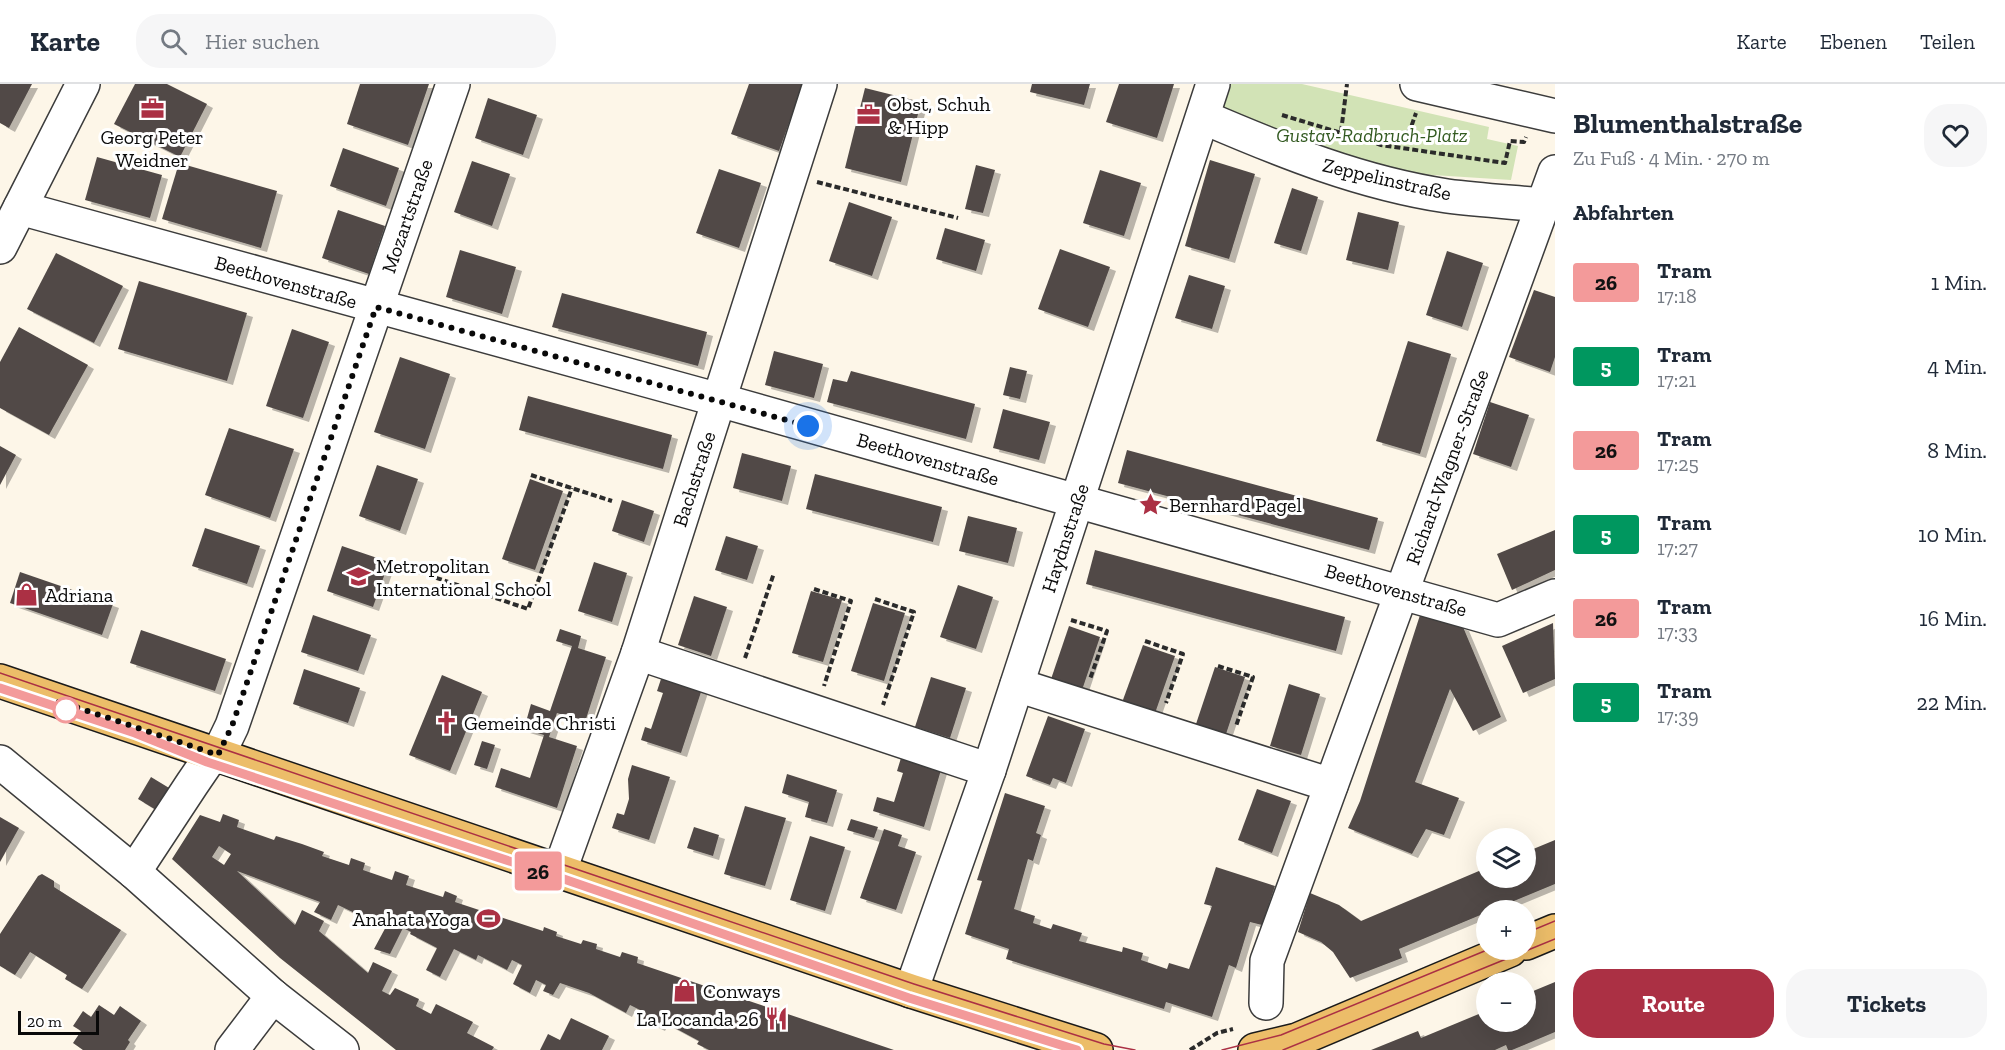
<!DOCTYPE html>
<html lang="de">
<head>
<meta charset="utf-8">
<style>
	:root { --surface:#fff; --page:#f6f6f7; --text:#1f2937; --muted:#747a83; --line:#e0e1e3; --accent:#ab3044 }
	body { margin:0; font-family:"Zilla Slab",serif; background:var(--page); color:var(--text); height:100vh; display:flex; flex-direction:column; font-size:22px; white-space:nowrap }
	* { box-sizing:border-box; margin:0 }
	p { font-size:20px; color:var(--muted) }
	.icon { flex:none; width:33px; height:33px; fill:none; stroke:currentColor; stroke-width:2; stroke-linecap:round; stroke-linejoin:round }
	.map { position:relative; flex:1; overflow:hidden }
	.drawer { display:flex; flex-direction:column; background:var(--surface); width:450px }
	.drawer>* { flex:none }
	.badge { padding:0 12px; border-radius:4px; font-size:21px; line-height:39px }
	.controls { position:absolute; left:1476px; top:744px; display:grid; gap:12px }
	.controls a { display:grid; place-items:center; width:60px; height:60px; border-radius:50%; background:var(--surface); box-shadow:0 6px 24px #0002; font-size:30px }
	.scale { position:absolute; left:18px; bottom:15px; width:81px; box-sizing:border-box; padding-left:6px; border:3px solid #090909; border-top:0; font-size:16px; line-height:21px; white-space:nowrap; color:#090909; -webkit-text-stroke:4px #fff; paint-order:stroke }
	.you { position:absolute; width:30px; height:30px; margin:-15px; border:4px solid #fff; border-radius:50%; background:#1a73e8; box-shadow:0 0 0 9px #1a73e833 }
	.map>.badge { position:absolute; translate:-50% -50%; box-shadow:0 0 0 3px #fff }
	h2 { padding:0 18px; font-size:22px; line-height:54px }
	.round { display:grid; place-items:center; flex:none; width:63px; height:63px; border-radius:24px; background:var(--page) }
	.overview { display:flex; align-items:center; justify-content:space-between; height:102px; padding:0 18px }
	h1 { font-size:28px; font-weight:700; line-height:45px }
	.action { display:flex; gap:12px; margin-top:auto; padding:12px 18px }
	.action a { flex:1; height:69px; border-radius:24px; background:var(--accent); color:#fff; font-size:24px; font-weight:700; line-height:69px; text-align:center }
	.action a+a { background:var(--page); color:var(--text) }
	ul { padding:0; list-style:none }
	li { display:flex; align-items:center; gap:18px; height:84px; padding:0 18px }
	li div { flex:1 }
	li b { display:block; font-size:22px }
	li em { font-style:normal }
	li .badge { min-width:66px; font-weight:700; text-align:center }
	header { display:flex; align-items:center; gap:36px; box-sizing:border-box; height:84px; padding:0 30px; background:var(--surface); border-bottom:2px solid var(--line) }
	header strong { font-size:28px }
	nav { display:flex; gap:33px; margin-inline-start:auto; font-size:21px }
	.search { width:420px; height:54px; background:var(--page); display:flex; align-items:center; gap:15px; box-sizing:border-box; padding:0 21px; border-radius:24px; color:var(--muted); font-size:22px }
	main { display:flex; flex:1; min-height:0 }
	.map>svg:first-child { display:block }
</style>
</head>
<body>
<header>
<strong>Karte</strong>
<div class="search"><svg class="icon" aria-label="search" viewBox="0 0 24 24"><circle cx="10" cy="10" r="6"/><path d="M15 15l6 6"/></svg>Hier suchen</div>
<nav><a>Karte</a><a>Ebenen</a><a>Teilen</a></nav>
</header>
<main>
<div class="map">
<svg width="1555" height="966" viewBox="0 0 1555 966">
	<defs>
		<filter id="shadow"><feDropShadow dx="6" dy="4" stdDeviation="0" flood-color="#0004"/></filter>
	</defs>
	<rect width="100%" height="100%" fill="#fdf6e8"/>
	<polygon fill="#d2e3b6" points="1229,0 1302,0 1489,43 1487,55 1518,62 1511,96 1370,87 1219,29"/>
	<g fill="#514a47" fill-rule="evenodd" filter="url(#shadow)">
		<polygon points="0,0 32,0 9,44 0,39"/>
		<polygon points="135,0 167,0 207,20 180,73 114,40"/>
		<polygon points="360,0 429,0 408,61 347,40"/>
		<polygon points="749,0 803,0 779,67 731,50"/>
		<polygon points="1032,0 1090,0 1084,21 1030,8"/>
		<polygon points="1119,0 1174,0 1157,54 1106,38"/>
		<polygon points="865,4 921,18 901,98 845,84"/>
		<polygon points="488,14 537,31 523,71 475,54"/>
		<polygon points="343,64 399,84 386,122 330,102"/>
		<polygon points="97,73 162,91 150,134 85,116"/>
		<polygon points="1210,76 1255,90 1229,175 1185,162"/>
		<polygon points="472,77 510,90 492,142 454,128"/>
		<polygon points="179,79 277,107 261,164 162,135"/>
		<polygon points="976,81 995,86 983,129 965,125"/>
		<polygon points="719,85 761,99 739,164 696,149"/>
		<polygon points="1100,86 1141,99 1124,152 1083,139"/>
		<polygon points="1292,104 1318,113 1301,167 1274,159"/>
		<polygon points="849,118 892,133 872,192 829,177"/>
		<polygon points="338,126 385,142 369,190 322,174"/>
		<polygon points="1358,128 1399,138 1388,186 1346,176"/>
		<polygon points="945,144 985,156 976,187 936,175"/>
		<polygon points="1060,165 1110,183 1088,243 1038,225"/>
		<polygon points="460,166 516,183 502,230 446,213"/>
		<polygon points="1447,167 1483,179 1462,243 1426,231"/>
		<polygon points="56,169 123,202 94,259 27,225"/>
		<polygon points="1189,191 1225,202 1212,245 1175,234"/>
		<polygon points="139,197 247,229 227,297 118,265"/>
		<polygon points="1534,206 1555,213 1555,273 1550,288 1509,273"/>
		<polygon points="562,209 707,248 698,282 552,243"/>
		<polygon points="19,243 88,281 49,351 0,324 0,278"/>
		<polygon points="292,245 329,258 303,334 266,322"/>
		<polygon points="1408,257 1451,270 1420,370 1376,357"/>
		<polygon points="774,267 823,280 814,314 765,301"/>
		<polygon points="400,273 450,290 425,365 374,348"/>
		<polygon points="1010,283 1027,287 1020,315 1003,311"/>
		<polygon points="851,287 975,320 966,355 827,318 833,295 847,298"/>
		<polygon points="528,312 672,351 663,385 519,346"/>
		<polygon points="1490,318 1529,331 1511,383 1473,370"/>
		<polygon points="1003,325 1050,338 1039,376 993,364"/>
		<polygon points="229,344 294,365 270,434 205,411"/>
		<polygon points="0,362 16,371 0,401"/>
		<polygon points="1127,366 1378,434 1369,466 1118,399"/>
		<polygon points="742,369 791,382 782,417 733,404"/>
		<polygon points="377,381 418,395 400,447 359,432"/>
		<polygon points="815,390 942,423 933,458 806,425"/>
		<polygon points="530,395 563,407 535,486 502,475"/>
		<polygon points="622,416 654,427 644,458 612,447"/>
		<polygon points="968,432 1017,444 1008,479 959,467"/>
		<polygon points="205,444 260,462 247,500 192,482"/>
		<polygon points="1555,446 1555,486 1512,506 1497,470"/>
		<polygon points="726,452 758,462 747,496 715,486"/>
		<polygon points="342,462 389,478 373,523 327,507"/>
		<polygon points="1095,466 1345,533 1336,567 1086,500"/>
		<polygon points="594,478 627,489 612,538 578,527"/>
		<polygon points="20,488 113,520 102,551 10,519"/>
		<polygon points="958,501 993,513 976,565 940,553"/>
		<polygon points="811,507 842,516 823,578 792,569"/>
		<polygon points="694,512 727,523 711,572 678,561"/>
		<polygon points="873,519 905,529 884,597 851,587"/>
		<polygon points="1421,528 1463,543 1501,633 1473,647 1450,605 1415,698 1459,714 1444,751 1426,745 1412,770 1348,744 1360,717"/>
		<polygon points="313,531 371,551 358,587 301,568"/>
		<polygon points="1553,539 1555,595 1523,609 1502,562"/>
		<polygon points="1069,542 1100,553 1080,612 1049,601"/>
		<polygon points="560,545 581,552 578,564 606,573 585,638 557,629 549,653 577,662 557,724 495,703 501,684 530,694 544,651 524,645 531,620 550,627 572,562 556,557"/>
		<polygon points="141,546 226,575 215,607 130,579"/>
		<polygon points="1143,561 1175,572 1153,635 1120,624"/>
		<polygon points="1215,583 1245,593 1223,659 1193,649"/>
		<polygon points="304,585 360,604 348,639 293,620"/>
		<polygon points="442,591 482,608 450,687 409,671"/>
		<polygon points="662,592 702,605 681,669 641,656 645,643 651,645 663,609 657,607"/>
		<polygon points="931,593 966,604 950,654 915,643"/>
		<polygon points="1289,600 1320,610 1301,671 1270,662"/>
		<polygon points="1048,632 1085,645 1066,699 1053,694 1050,701 1026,692"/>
		<polygon points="482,657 495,661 487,685 474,681"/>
		<polygon points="901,674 941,686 924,743 873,727 877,713 894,718 903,689 897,687"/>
		<polygon points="632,681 670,693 649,756 612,744 617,729 624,731 629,715 628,695"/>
		<polygon points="787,690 837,706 827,739 805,733 809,718 782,709"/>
		<polygon points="151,693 174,707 161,729 138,715"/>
		<polygon points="1257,705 1291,717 1272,769 1238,756"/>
		<polygon points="1005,709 1045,722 1036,749 1041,751 1033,777 1028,775 1014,825 1035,832 1033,839 1051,845 1053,840 1082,849 1079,857 1122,868 1123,863 1143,869 1141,876 1167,885 1169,879 1189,885 1212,822 1204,820 1216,783 1275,802 1262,841 1250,838 1236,884 1229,881 1212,933 1166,918 1164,925 1006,875 1009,865 965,850 982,797 977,796"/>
		<polygon points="745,722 786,734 765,802 724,790"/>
		<path d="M223 730 239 736 237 743 274 756 276 752 302 760 324 768 322 772 349 781 351 774 365 779 363 786 392 796 395 787 409 792 406 801 443 813 445 807 457 812 455 818 543 847 544 843 557 848 556 852 581 860 583 856 597 860 596 865 620 873 622 868 638 873 637 879 894 966H709L697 960 699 957 662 937 659 943 643 935 646 929 630 921 626 929 589 909 560 899 553 911 543 907 546 901 536 896 530 909 513 900 522 881 512 876 507 886 478 871 476 876 454 865 440 893 426 886 437 864 410 850 411 848 403 844 390 870 374 865 388 839 365 831 363 833 338 821 331 836 314 828 320 818 237 787 295 841 302 826 324 837 319 847 368 889 373 878 392 887 382 907 390 911 395 904 419 915 416 922 431 930 436 920 473 938 467 949 494 963 492 966H396L280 874 172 775 200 731 220 738ZM219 762 231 770 224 781 212 773Z"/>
		<polygon points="0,733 19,744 0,778"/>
		<polygon points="851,735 878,743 874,754 847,746"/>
		<polygon points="694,743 719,751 713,772 687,764"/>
		<polygon points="884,745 902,751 898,762 916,768 896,826 860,814"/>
		<polygon points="810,752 845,763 825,827 790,816"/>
		<polygon points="1555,756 1555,800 1399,865 1402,874 1350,894 1333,868 1321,858 1298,848 1310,809 1339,821 1361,837 1486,784 1486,794 1526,794 1526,768"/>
		<polygon points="42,790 54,797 54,803 121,846 82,905 65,895 67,891 30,868 15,891 0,882 0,850 38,792"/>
		<polygon points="1555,898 1555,948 1512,966 1508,966 1506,961 1495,966 1371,966 1418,947 1421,954 1486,927 1486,938 1526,938 1526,910"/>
		<polygon points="99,921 114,931 120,922 141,937 128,956 130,958 125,966 83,966 73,959 81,947 73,942 83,927 91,933"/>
		<polygon points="571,934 609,952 602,966 540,966 548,950 560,956"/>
	</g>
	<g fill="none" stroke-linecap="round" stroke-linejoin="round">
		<defs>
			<g id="minor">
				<polyline points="1417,0 1555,32"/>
				<path d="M1203 33C1282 67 1361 99 1447 112 1478 116 1511 118 1543 121"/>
				<polyline points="20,124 719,316 1498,536 1555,512"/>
				<polyline points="0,163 83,0"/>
				<polyline points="638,569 989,686"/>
				<polyline points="1017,601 1331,701"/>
				<polyline points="0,678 134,788 273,912 342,966"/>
				<polyline points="560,786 638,569 820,0"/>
				<polyline points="134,788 192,700 207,678 218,671 232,642 453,0"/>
				<polyline points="911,907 989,686 1213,0"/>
				<polyline points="1266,919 1267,877 1555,88"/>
				<polyline points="232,966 273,912"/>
			</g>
			<g id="major">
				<polyline points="0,597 911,907 1096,966"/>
				<polyline points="1526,859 1555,847"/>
				<polyline points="1255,966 1297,956 1510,866"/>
			</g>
		</defs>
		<use href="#minor" stroke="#3c3c3c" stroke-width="36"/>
		<use href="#major" stroke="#1a1a1a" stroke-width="36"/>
		<g stroke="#2b2b2b" stroke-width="4" stroke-dasharray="6 3" stroke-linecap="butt">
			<polyline points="1282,31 1381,61 1505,79 1510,57 1524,58 1526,53"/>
			<polyline points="1341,48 1347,0"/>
			<polyline points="1393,60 1410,46 1416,29"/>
			<polyline points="817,98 958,134"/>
			<polyline points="531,391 612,417"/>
			<polyline points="419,488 528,525 572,404"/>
			<polyline points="814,505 851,517 824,602"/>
			<polyline points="875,515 914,528 883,621"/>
			<polyline points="1071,536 1107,547 1090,595"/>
			<polyline points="1145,557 1183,570 1166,619"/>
			<polyline points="745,574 774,489"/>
			<polyline points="1218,582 1253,593 1236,642"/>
			<polyline points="1190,966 1217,949 1233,945"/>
		</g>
		<use href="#minor" stroke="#fff" stroke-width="33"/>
		<use href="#major" stroke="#ecbd69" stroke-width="33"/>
		<g stroke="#ab3044" stroke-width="1.5">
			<polyline points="0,589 914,900 1104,960 1135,966"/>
			<polyline points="0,604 135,649 207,678 558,793 909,914 1077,966"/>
			<polyline points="1526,849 1555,837"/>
			<polyline points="1222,966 1281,951 1487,866"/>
			<polyline points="1283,966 1555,855"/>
		</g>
	</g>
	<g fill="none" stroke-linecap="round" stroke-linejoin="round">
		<defs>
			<polyline id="line" points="0,604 135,649 207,678 558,793 909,914 1077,966"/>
		</defs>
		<use href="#line" stroke="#fff" stroke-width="14"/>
		<use href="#line" stroke="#f39a9a" stroke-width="9"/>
		<polyline stroke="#090909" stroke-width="6" stroke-dasharray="0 10.8" points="66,626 58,617 218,671 232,642 376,223 808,342"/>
	</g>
	<defs>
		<symbol id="office-bare" viewBox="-9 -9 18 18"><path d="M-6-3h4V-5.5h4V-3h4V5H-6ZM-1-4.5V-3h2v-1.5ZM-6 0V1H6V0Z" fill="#ab3044" stroke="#fff" stroke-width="2.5" paint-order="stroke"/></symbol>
		<symbol id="sight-bare" viewBox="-9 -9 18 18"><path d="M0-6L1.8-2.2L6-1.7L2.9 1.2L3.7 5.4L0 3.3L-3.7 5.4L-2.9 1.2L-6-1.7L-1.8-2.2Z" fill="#ab3044" stroke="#fff" stroke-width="2.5" paint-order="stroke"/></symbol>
		<symbol id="school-bare" viewBox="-9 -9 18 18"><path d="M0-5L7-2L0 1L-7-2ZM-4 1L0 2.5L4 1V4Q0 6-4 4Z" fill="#ab3044" stroke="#fff" stroke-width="2.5" paint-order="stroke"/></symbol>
		<symbol id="shop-bare" viewBox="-9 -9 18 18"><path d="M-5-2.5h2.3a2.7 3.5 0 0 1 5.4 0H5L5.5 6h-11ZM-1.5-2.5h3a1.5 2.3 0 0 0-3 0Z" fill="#ab3044" stroke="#fff" stroke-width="2.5" paint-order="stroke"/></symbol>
		<symbol id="church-bare" viewBox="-9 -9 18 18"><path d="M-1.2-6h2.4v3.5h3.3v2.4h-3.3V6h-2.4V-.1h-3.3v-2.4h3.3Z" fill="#ab3044" stroke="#fff" stroke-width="2.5" paint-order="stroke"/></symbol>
		<symbol id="stadium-bare" viewBox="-9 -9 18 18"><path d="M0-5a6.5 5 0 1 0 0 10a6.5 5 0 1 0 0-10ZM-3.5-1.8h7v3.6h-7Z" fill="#ab3044" stroke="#fff" stroke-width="2.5" paint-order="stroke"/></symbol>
		<symbol id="restaurant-bare" viewBox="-9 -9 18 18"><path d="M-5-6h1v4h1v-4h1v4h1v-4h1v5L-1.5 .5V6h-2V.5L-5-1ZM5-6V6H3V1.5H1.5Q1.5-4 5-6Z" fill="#ab3044" stroke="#fff" stroke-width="2.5" paint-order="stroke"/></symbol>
	</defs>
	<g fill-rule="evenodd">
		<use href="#office-bare" x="136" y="8" width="33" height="33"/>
		<use href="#office-bare" x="852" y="14" width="33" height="33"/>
		<use href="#sight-bare" x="1134" y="404" width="33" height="33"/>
		<use href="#school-bare" x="342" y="476" width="33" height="33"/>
		<use href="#shop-bare" x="10" y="494" width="33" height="33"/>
		<use href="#church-bare" x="430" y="622" width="33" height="33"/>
		<use href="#stadium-bare" x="472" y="818" width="33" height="33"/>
		<use href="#shop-bare" x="668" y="890" width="33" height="33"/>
		<use href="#restaurant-bare" x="760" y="918" width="33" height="33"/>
	</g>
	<circle fill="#fff" stroke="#f39a9a" stroke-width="3" cx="66" cy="626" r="12"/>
	<g text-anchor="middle" stroke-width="6" stroke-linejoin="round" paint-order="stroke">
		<g font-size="20" fill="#090909" stroke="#fff" text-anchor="start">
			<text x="887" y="27">Obst, Schuh<tspan x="887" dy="23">&amp; Hipp</tspan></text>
			<text x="152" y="60" text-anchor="middle">Georg Peter<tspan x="152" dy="23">Weidner</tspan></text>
			<text x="1169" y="428">Bernhard Pagel</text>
			<text x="376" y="489">Metropolitan<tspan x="376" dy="23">International School</tspan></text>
			<text x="45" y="518">Adriana</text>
			<text x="464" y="646">Gemeinde Christi</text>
			<text x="470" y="842" text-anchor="end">Anahata Yoga</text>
			<text x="703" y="914">Conways</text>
			<text x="759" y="942" text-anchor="end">La Locanda 26</text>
		</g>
		<g font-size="20" font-style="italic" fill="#335a21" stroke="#fff">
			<text x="1372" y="58">Gustav-Radbruch-Platz</text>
		</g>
		<g font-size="20" fill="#090909" stroke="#fff">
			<text transform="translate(1387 95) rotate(13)" y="7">Zeppelinstraße</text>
			<text transform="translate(407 132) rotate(-71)" y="7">Mozartstraße</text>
			<text transform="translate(286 198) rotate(16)" y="7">Beethovenstraße</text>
			<text transform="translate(928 375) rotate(16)" y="7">Beethovenstraße</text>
			<text transform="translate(1447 383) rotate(-70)" y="7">Richard-Wagner-Straße</text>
			<text transform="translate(694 395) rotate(-72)" y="7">Bachstraße</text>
			<text transform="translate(1065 454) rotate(-72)" y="7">Haydnstraße</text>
			<text transform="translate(1396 506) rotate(16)" y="7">Beethovenstraße</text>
		</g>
	</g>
</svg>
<div class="controls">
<a><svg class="icon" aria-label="layers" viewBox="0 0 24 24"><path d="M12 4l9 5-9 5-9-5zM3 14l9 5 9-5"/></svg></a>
<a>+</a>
<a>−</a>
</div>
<div class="scale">20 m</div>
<div class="you" style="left:808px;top:342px"></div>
<b class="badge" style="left:538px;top:787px;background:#f39a9a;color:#111">26</b>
</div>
<section class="drawer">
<div class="overview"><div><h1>Blumenthalstraße</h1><p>Zu Fuß · 4 Min. · 270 m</p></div><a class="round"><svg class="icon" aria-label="heart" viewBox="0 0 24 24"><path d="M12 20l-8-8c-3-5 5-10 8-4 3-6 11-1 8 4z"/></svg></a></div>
<h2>Abfahrten</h2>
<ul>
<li><span class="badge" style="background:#f39a9a;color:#111">26</span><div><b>Tram</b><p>17:18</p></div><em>1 Min.</em></li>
<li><span class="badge" style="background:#00975f;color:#fff">5</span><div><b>Tram</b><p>17:21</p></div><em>4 Min.</em></li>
<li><span class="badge" style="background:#f39a9a;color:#111">26</span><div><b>Tram</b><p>17:25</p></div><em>8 Min.</em></li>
<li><span class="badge" style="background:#00975f;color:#fff">5</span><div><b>Tram</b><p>17:27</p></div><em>10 Min.</em></li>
<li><span class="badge" style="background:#f39a9a;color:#111">26</span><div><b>Tram</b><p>17:33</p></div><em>16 Min.</em></li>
<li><span class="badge" style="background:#00975f;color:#fff">5</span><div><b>Tram</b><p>17:39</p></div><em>22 Min.</em></li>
</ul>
<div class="action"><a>Route</a><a>Tickets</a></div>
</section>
</main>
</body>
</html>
